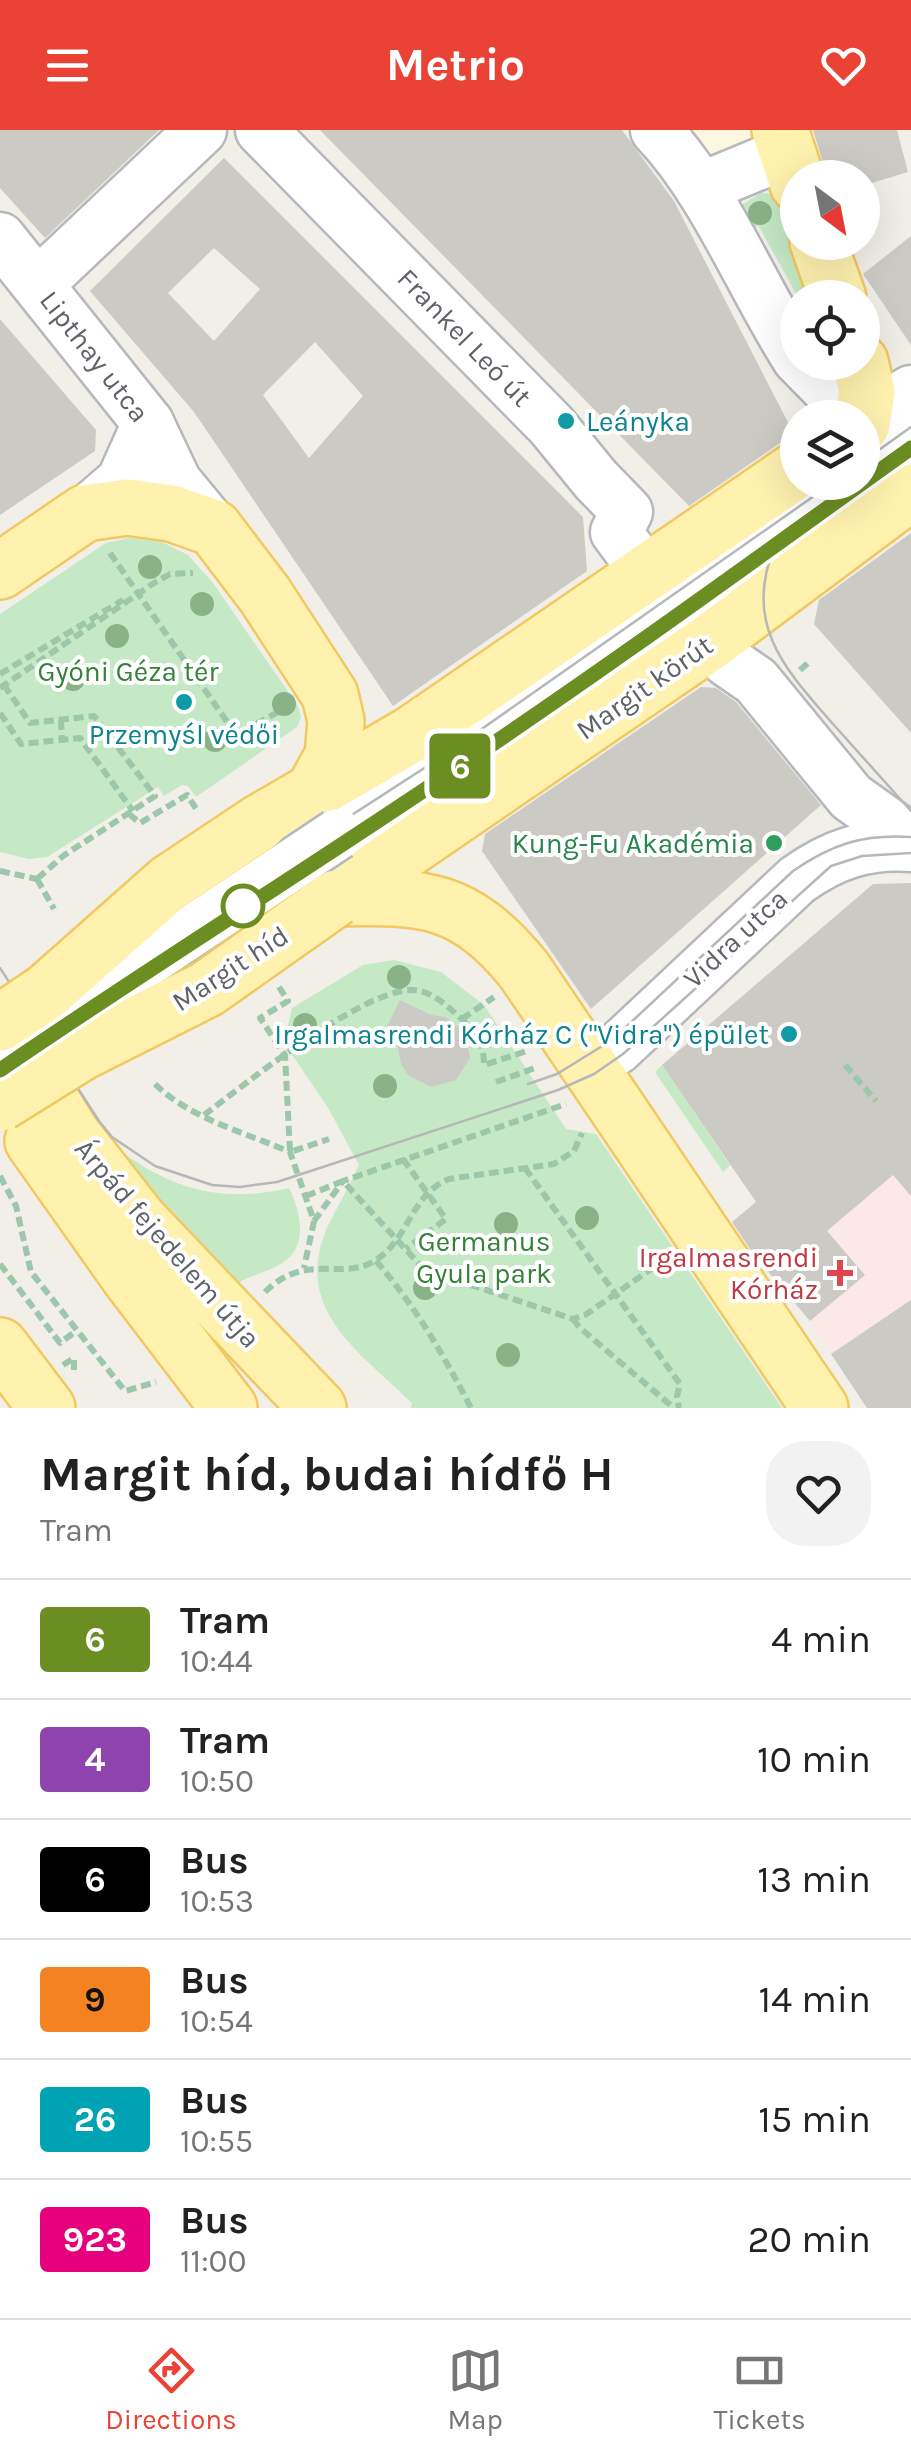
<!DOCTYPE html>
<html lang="en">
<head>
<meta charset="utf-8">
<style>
	:root { --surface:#fff; --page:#f2f2f2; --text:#222; --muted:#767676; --line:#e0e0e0; --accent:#ea4335 }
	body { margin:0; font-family:Karla,sans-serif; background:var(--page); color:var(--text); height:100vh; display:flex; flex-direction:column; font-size:38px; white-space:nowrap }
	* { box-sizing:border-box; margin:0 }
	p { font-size:32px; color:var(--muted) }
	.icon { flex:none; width:55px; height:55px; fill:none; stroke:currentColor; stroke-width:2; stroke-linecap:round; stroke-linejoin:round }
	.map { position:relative; height:1278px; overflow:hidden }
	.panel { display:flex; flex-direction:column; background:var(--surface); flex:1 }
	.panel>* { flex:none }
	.badge { padding:0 20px; border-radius:8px; font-size:35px; line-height:65px }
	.needle { width:65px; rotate:148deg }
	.tools { position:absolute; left:780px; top:30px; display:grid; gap:20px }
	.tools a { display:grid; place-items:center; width:100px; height:100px; border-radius:50%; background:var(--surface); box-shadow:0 10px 40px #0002; font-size:50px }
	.map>.badge { position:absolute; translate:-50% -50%; box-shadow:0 0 0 5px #fff }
	.round { display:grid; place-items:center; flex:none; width:105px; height:105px; border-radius:40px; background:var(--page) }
	.headline { display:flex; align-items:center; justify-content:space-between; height:170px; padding:0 40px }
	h1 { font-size:48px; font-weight:700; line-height:75px }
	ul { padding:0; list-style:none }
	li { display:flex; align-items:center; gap:30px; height:120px; padding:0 40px; border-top:2px solid var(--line) }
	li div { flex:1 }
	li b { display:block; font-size:38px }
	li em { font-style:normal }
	li .badge { min-width:110px; font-weight:700; text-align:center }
	header { display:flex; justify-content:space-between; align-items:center; height:130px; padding:0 40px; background:var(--accent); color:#fff; font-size:45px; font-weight:700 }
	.tabs { display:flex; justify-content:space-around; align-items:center; height:140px; border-top:2px solid var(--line); background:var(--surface); font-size:28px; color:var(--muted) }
	.tabs a { display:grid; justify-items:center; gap:5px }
	.tabs .on { color:var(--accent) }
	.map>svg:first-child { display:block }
</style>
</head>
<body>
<header><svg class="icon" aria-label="menu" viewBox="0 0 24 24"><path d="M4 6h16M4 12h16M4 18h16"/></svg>Metrio<svg class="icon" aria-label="heart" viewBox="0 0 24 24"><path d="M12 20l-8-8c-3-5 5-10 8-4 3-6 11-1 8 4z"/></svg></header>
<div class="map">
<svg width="911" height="1278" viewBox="0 0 911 1278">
	<rect width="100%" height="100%" fill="#f1efe8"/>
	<polygon fill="#fef7e0" points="676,0 764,0 766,4 708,34"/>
	<polygon fill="#fce8e6" points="911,941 911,1278 867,1278 810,1191 729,1095"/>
	<g fill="#c5e8c5">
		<polygon points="761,63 775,64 781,73 816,167 798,167 758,95 746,110 740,76"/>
		<polygon points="128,408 160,411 188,425 213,453 298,576 301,587 297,597 196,667 188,656 182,655 164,666 158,657 47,727 29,729 0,722 0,484 106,413"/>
		<path d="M394 830 441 842 484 875 566 999 596 1004 782 1278H411L412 1273C360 1222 292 1180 327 1098 337 1077 349 1057 359 1035L327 976 284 913 292 878 363 835Z"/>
		<polygon points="662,935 730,1035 723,1042 655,942"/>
		<path d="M115 1017C170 1059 221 1074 289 1058 301 1083 310 1118 279 1135 265 1143 250 1145 236 1154L146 1061Z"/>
	</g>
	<g fill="#cccac5" fill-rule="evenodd">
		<polygon points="0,0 159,0 45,108 0,58"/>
		<polygon points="320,0 622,0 674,71 796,308 780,313 689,376"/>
		<polygon points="813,0 897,0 908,42 862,56 862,48 828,48"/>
		<path d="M224 28 583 387 587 441 393 576 194 282 90 161ZM214 118 260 159 214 211 168 163ZM315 212 363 266 309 328 263 265Z"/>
		<polygon points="911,106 911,215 863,144"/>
		<polygon points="0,189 96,300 95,321 0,385"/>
		<polygon points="911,403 911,603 814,494 819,470"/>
		<polygon points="701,557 716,558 736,572 821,675 591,879 482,721 485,704"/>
		<polygon points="911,753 911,1066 893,1045 827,1101 865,1145 810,1191 754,1125 732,1092 756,1072 662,935 873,754"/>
		<polygon points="400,870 431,885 445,887 465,902 470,928 456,950 431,957 408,945 401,934 397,912 383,905"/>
		<polygon points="911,1170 911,1278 867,1278 831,1224"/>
	</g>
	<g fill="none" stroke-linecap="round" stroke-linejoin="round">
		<defs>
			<g id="minor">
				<polyline points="261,0 551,295 596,350 627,382 616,402 633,425"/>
				<path d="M656 0C715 62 751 156 798 229"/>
				<polyline points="701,58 786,23"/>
				<polyline points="0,108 148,293 176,352 214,398"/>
				<polyline points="39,153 201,0"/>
				<polyline points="801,232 856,288"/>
				<polyline points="862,293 911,261"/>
				<polyline points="862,341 911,306"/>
				<polyline points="85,383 122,351 148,293"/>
				<polyline points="727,531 756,551 851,667 900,702"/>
				<polyline points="338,704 678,476 846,352"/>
				<path d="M589 937 618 918 797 750C833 724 867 713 911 716"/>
			</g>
			<g id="major">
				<polyline points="780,0 798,54"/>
				<polyline points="818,112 838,168"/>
				<polyline points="860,232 867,262 862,294"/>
				<polyline points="0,441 85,383 127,377 171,383 214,398 265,465 330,565 336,591 333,626 313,662"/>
				<polyline points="259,693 412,604 798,339"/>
				<path d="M336 768C425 766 464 767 524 840L820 1278"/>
				<polyline points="336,768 710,512 911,362"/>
				<polyline points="13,907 71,1003 139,1090 318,1278"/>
				<polyline points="33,1011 130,1148 229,1278"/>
				<polyline points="0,1216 47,1278"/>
			</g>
		</defs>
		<use href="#minor" stroke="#b5b8bc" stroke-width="55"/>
		<use href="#major" stroke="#f2c960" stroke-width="60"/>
		<g stroke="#9cc7a9" stroke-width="6" stroke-dasharray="10 5" stroke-linecap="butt">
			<polyline points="110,423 232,599 245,600 289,576"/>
			<polyline points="800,540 808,533"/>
			<polyline points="0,544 123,470"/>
			<polyline points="4,555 30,593 94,586 155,666 63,726 37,749"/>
			<polyline points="0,558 154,453 170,444 193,443"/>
			<polyline points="0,583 21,614 80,608 133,681"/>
			<polyline points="61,590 62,610"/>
			<polyline points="129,684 140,693 187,665 197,680"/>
			<polyline points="0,741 37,749"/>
			<polyline points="37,749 54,779"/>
			<polyline points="279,857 288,871 260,888 285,925 290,1022 329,1009"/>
			<polyline points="462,889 494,867"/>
			<polyline points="845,935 876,971"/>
			<polyline points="496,952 538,937"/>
			<path d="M155 954C189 988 246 1003 290 1022L314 1091 304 1138"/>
			<path d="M204 985C248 952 357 864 409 860 428 859 443 872 456 884 474 900 484 910 484 935L527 921"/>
			<polyline points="403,1029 446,1089 406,1119"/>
			<polyline points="525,1038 680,1254 677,1266 679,1278"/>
			<polyline points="0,1046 16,1076 31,1142 125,1261 156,1252"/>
			<polyline points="306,1066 343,1051 431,1147 474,1156 573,1189 585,1185 667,1128"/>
			<polyline points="314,1091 343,1051 566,974"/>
			<path d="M376 1131C416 1177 443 1224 471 1278"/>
			<polyline points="0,1134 60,1213 76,1201"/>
			<path d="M265 1162C306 1121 343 1152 376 1130 409 1109 411 1064 449 1049L554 1034 574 1021 582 1003"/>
			<polyline points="573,1189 579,1197 674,1278"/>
			<polyline points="63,1235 74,1228 74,1242"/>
		</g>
		<use href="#minor" stroke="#fff" stroke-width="50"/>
		<use href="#major" stroke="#fff2af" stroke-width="55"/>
		<g stroke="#b6b7b8" stroke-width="2.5">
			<polyline points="862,332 911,297"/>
			<path d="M775 415C743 494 783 537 833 594 859 623 885 652 911 681"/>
			<polyline points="0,838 99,991 112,1007 155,1036 212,1055 240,1057 277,1052 558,960 594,944 623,924 831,736 862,726 911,723"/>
			<polyline points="0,918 131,828 446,624 834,352"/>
			<path d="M0 940C152 836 307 739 460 636 613 534 762 426 911 318"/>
			<path d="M528 954 557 944 612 910 793 741C832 714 863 704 911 707"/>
		</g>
		<defs>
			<polyline id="minor-bridge" points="0,929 338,704"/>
			<g id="major-bridge">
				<polyline points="0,893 46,862 169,753 259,693"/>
				<polyline points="0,973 82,922 207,859 336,768"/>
			</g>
		</defs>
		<use href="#minor-bridge" stroke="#b5b8bc" stroke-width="55" stroke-linecap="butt"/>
		<use href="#major-bridge" stroke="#f2c960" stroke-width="60" stroke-linecap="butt"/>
		<use href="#minor-bridge" stroke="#fff" stroke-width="50"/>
		<use href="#major-bridge" stroke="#fff2af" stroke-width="55"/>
	</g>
	<g fill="#89b387">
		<circle cx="760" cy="83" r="12"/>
		<circle cx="150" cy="437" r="12"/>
		<circle cx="202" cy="474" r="12"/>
		<circle cx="117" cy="506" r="12"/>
		<circle cx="73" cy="549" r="12"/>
		<circle cx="284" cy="574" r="12"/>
		<circle cx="215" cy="610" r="12"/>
		<circle cx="399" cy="847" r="12"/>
		<circle cx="305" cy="895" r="12"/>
		<circle cx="385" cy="956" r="12"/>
		<circle cx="587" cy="1088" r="12"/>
		<circle cx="506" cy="1094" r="12"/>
		<circle cx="425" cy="1158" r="12"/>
		<circle cx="508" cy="1225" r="12"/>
	</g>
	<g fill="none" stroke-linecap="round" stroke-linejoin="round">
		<defs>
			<path id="line" d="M0 940C152 836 308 739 460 636 613 534 761 425 911 318"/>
		</defs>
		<use href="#line" stroke="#fff" stroke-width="22"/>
		<use href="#line" stroke="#6b8e23" stroke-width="15"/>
	</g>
	<g fill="#0f9aa8" stroke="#fff" stroke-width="4">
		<circle cx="566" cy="291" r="10"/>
		<circle cx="184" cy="572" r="10"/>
		<circle cx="789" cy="904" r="10"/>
	</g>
	<circle fill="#2e9e5b" stroke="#fff" stroke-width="4" cx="774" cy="713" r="10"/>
	<circle fill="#fff" stroke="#6b8e23" stroke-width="5" cx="243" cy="776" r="20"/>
	<path fill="#e0444e" stroke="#fff" stroke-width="4" d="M835 1128h10v10h10v10h-10v10h-10v-10h-10v-10h10z"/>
	<g text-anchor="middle" stroke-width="8" stroke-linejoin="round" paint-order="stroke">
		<g font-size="28" fill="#5f6368" stroke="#fff">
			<text transform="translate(465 207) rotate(46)" y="10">Frankel Leó út</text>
			<text transform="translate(95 226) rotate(52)" y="10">Lipthay utca</text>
			<text transform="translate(644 557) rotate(-35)" y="10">Margit körút</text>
			<text transform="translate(735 808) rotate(-43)" y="10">Vidra utca</text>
			<text transform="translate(230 838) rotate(-33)" y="10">Margit híd</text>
			<text transform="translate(168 1113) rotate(49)" y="10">Árpád fejedelem útja</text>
		</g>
		<g font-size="28" fill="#0d838f" stroke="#fff" text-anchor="start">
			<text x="586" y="301">Leányka</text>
			<text x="184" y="614" text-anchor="middle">Przemyśl védői</text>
			<text x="769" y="914" text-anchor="end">Irgalmasrendi Kórház C ("Vidra") épület</text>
		</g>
		<g font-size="28" fill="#348238" stroke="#fff">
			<text x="128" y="551">Gyóni Géza tér</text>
			<text x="484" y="1121">Germanus<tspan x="484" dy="32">Gyula park</tspan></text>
		</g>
		<g font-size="28" fill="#27864d" stroke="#fff" text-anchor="end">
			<text x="754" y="723">Kung-Fu Akadémia</text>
		</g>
		<g font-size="28" fill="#be3a42" stroke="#fff" text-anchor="end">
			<text x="818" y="1137">Irgalmasrendi<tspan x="818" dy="32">Kórház</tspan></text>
		</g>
	</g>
</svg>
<div class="tools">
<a><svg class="needle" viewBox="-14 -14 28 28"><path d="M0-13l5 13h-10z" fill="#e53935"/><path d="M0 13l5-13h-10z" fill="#767676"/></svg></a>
<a><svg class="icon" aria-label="locate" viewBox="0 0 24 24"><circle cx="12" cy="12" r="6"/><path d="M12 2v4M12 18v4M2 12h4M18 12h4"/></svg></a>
<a><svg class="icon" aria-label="layers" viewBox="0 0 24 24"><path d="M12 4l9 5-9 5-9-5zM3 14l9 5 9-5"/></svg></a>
</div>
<b class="badge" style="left:460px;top:636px;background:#6b8e23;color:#fff">6</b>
</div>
<section class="panel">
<div class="headline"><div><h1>Margit híd, budai hídfő H</h1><p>Tram</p></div><a class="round"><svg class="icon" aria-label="heart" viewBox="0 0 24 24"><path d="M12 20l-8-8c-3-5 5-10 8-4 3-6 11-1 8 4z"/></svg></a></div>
<ul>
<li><span class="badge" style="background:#6b8e23;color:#fff">6</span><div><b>Tram</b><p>10:44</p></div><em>4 min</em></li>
<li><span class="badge" style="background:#8e44ad;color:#fff">4</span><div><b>Tram</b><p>10:50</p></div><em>10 min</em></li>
<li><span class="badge" style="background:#000;color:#fff">6</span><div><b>Bus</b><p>10:53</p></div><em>13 min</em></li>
<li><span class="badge" style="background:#f58220;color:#111">9</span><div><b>Bus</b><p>10:54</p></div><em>14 min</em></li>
<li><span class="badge" style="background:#00a3b4;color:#fff">26</span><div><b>Bus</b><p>10:55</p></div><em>15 min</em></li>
<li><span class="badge" style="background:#e6007e;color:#fff">923</span><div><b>Bus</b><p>11:00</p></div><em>20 min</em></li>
</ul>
</section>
<nav class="tabs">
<a class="on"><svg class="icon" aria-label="directions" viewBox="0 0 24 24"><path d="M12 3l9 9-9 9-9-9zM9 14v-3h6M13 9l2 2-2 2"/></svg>Directions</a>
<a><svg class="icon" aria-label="map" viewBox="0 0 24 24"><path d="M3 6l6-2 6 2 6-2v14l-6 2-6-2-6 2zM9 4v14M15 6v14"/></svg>Map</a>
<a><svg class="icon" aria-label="tickets" viewBox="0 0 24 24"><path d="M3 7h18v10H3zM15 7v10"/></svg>Tickets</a>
</nav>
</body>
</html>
